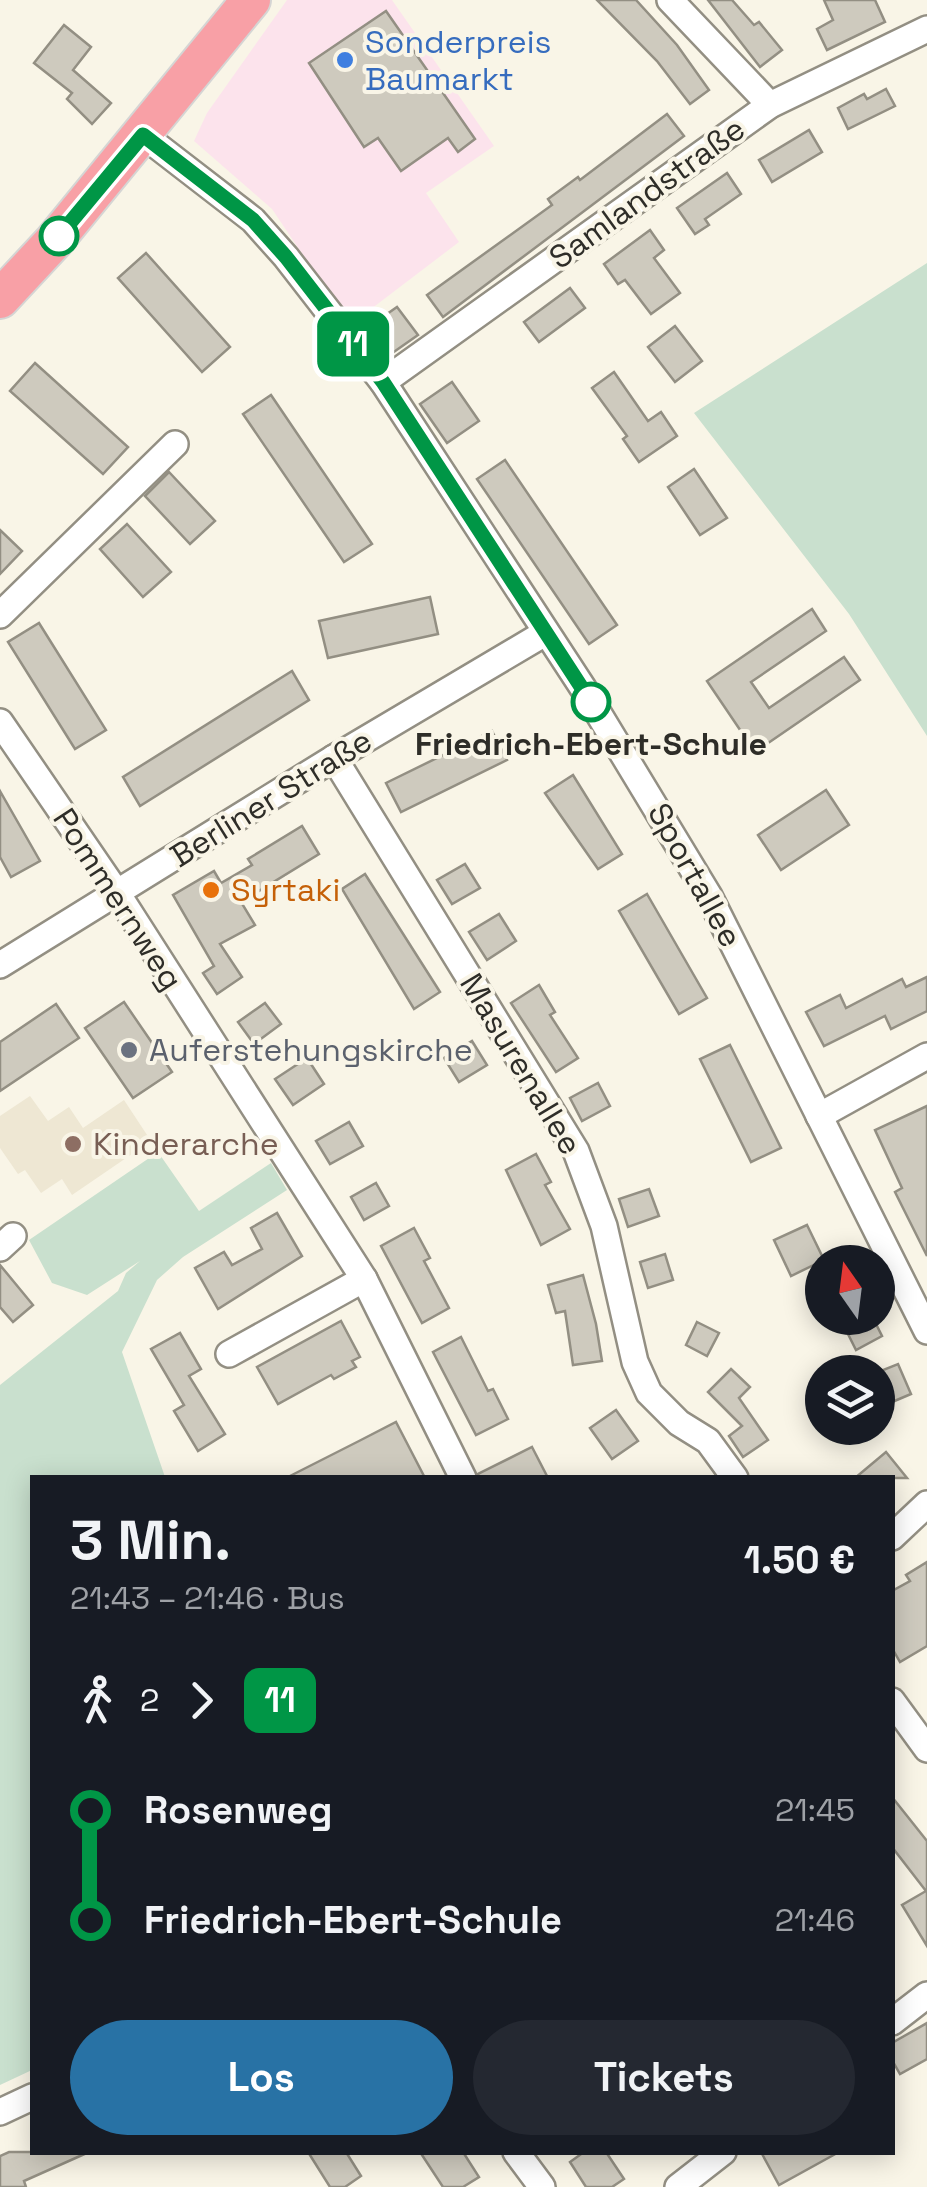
<!DOCTYPE html>
<html lang="de">
<head>
<meta charset="utf-8">
<style>
	:root { --surface:#171b24; --page:#242831; --text:#f1f3f6; --muted:#9ea1a6; --accent:#2872a5 }
	body { margin:0; font-family:"Space Grotesk",sans-serif; background:var(--page); color:var(--text); height:100vh; display:flex; flex-direction:column; font-size:38px; white-space:nowrap }
	* { box-sizing:border-box; margin:0 }
	p { font-size:32px; color:var(--muted) }
	.icon { flex:none; width:55px; height:55px; fill:none; stroke:currentColor; stroke-width:2; stroke-linecap:round; stroke-linejoin:round }
	.map { position:relative; flex:1; overflow:hidden }
	.details { position:absolute; left:30px; top:1475px; width:865px; height:680px; display:flex; flex-direction:column; background:var(--surface); border-radius:0px; box-shadow:0 5px 25px #0003 }
	.details>* { flex:none }
	.badge { padding:0 20px; border-radius:15px; font-size:35px; line-height:65px }
	.needle { width:65px; rotate:346deg }
	.tools { position:absolute; left:805px; top:1245px; display:grid; gap:20px }
	.tools a { display:grid; place-items:center; width:90px; height:90px; border-radius:50%; background:var(--surface); box-shadow:0 5px 25px #0003; font-size:50px }
	.map>.badge { position:absolute; translate:-50% -50%; box-shadow:0 0 0 5px #fff }
	.legs { display:flex; align-items:center; gap:15px; height:110px; padding:0 40px; font-size:32px }
	.legs p { margin-inline-start:auto }
	.summary { display:flex; align-items:center; justify-content:space-between; height:170px; padding:0 40px }
	h1 { font-size:55px; font-weight:600; line-height:75px }
	.cta { display:flex; gap:20px; margin-top:auto; padding:20px 40px }
	.cta a { flex:1; height:115px; border-radius:60px; background:var(--accent); color:#fff; font-size:40px; font-weight:600; line-height:115px; text-align:center }
	.cta a+a { background:var(--page); color:var(--text) }
	ul { padding:0 40px; list-style:none }
	li { display:flex; align-items:center; gap:35px; height:110px; font-size:38px }
	li i { display:grid; place-items:center; width:15px; height:100%; margin:0 12px; background:currentColor }
	li i::after { content:''; width:25px; height:25px; margin:-12px; border:8px solid; border-radius:50%; background:var(--surface) }
	li p { margin-inline-start:auto }
	li:first-child i { background:linear-gradient(#0000 50%,currentColor 0) }
	li:last-child i { background:linear-gradient(currentColor 50%,#0000 0) }
	.map>svg:first-child { display:block }
</style>
</head>
<body>
<div class="map">
<svg width="927" height="2187" viewBox="0 0 927 2187">
	<rect width="100%" height="100%" fill="#f9f5e7"/>
	<polygon fill="#fce3ec" points="287,0 392,0 494,146 426,193 459,242 350,325 272,209 194,141 207,113"/>
	<polygon fill="#eee7d3" points="30,1096 48,1121 69,1107 83,1128 124,1100 151,1141 72,1195 62,1179 41,1193 25,1170 18,1174 0,1148 0,1116"/>
	<g fill="#c9e0ce">
		<polygon points="927,263 927,736 849,614 694,413"/>
		<polygon points="158,1152 199,1211 271,1163 287,1190 183,1257 157,1280 122,1352 165,1477 32,1478 32,2070 0,2085 0,1385 118,1291 126,1273 140,1261 87,1295 52,1283 29,1240"/>
	</g>
	<g fill="#cecabe" stroke="#938f83" stroke-width="2.5">
		<polygon points="597,0 636,0 677,45 709,90 690,104 657,61"/>
		<polygon points="708,0 732,0 754,25 759,22 782,50 760,67"/>
		<polygon points="824,0 875,0 885,22 827,50 817,29 833,20"/>
		<polygon points="386,11 475,139 458,152 448,138 401,171 378,138 364,147 309,63"/>
		<polygon points="64,25 91,47 73,70 111,103 92,124 67,99 72,93 34,63"/>
		<polygon points="886,89 895,106 848,129 838,108 864,94 867,99"/>
		<polygon points="667,114 684,136 443,317 427,295 552,205 548,199 578,177 580,180"/>
		<polygon points="809,130 822,152 772,182 759,160"/>
		<polygon points="727,173 741,194 705,219 709,225 695,234 677,208"/>
		<polygon points="650,230 664,250 654,258 680,293 651,314 625,280 618,284 604,264"/>
		<polygon points="146,253 230,347 202,372 118,278"/>
		<polygon points="570,288 585,308 539,342 524,322"/>
		<polygon points="397,307 418,335 388,356 367,328"/>
		<polygon points="675,326 702,361 675,382 648,347"/>
		<polygon points="35,363 128,447 103,474 10,391"/>
		<polygon points="614,372 648,421 661,412 677,436 639,462 623,439 627,436 592,388"/>
		<polygon points="452,382 479,421 447,443 420,404"/>
		<polygon points="271,395 372,544 344,562 243,414"/>
		<polygon points="505,460 617,625 589,644 477,479"/>
		<polygon points="694,469 727,518 700,535 668,487"/>
		<polygon points="169,472 215,521 190,544 145,496"/>
		<polygon points="127,524 171,572 143,597 100,549"/>
		<polygon points="0,530 22,551 0,574"/>
		<polygon points="430,597 438,634 328,658 319,621"/>
		<polygon points="812,609 826,631 751,682 769,708 844,657 860,680 755,752 707,681"/>
		<polygon points="39,623 106,730 75,749 8,642"/>
		<polygon points="292,671 309,700 140,806 123,777"/>
		<polygon points="492,731 507,760 401,812 386,783"/>
		<polygon points="573,775 622,854 598,869 545,793"/>
		<polygon points="826,790 849,825 781,870 758,835"/>
		<polygon points="0,791 40,861 11,877 0,857"/>
		<polygon points="302,826 319,854 241,902 255,925 220,944 242,977 217,994 203,973 214,966 173,895 214,871 221,883 252,865 248,859"/>
		<polygon points="465,864 480,888 452,904 437,880"/>
		<polygon points="365,874 440,992 414,1009 342,889"/>
		<polygon points="647,894 707,998 679,1014 619,911"/>
		<polygon points="499,914 516,941 487,960 469,932"/>
		<polygon points="927,977 927,1011 891,1029 885,1016 824,1046 806,1012 840,995 846,1008 902,979 906,987"/>
		<polygon points="539,985 555,1012 550,1015 578,1058 556,1072 511,1003"/>
		<polygon points="124,1002 172,1072 133,1098 85,1028"/>
		<polygon points="265,1003 281,1024 254,1044 238,1022"/>
		<polygon points="56,1004 79,1038 0,1091 0,1042"/>
		<polygon points="472,1041 487,1065 459,1082 444,1058"/>
		<polygon points="730,1045 781,1148 751,1162 700,1059"/>
		<polygon points="307,1058 324,1084 293,1105 275,1079"/>
		<polygon points="598,1083 610,1106 582,1121 570,1098"/>
		<polygon points="927,1106 927,1256 895,1192 902,1188 875,1130"/>
		<polygon points="349,1122 363,1146 330,1164 316,1141"/>
		<polygon points="536,1154 551,1182 545,1185 570,1229 541,1245 506,1170"/>
		<polygon points="376,1183 389,1206 364,1220 351,1197"/>
		<polygon points="649,1189 659,1216 628,1227 619,1199"/>
		<polygon points="277,1213 302,1256 218,1309 195,1268 224,1252 232,1265 262,1249 251,1228"/>
		<polygon points="807,1225 824,1260 791,1276 774,1240"/>
		<polygon points="414,1228 430,1258 424,1261 449,1308 422,1323 381,1246"/>
		<polygon points="665,1254 673,1280 648,1288 640,1262"/>
		<polygon points="0,1265 33,1305 13,1322 0,1307"/>
		<polygon points="583,1275 596,1324 602,1361 573,1365 565,1311 556,1313 548,1285"/>
		<polygon points="840,1318 873,1318 882,1336 856,1350"/>
		<polygon points="341,1321 360,1357 352,1361 356,1367 334,1379 331,1375 278,1404 257,1367"/>
		<polygon points="697,1322 719,1333 707,1356 686,1345"/>
		<polygon points="180,1333 201,1369 189,1376 225,1434 198,1451 174,1411 184,1405 151,1349"/>
		<polygon points="461,1337 488,1391 493,1389 508,1419 476,1435 433,1352"/>
		<polygon points="898,1364 911,1394 878,1408 878,1372"/>
		<polygon points="731,1369 750,1387 739,1398 768,1440 743,1457 729,1436 742,1426 708,1392"/>
		<polygon points="616,1410 638,1441 612,1459 590,1428"/>
		<polygon points="396,1422 425,1478 286,1478 359,1441"/>
		<polygon points="532,1447 548,1478 479,1478 478,1474"/>
		<polygon points="886,1452 907,1478 855,1478"/>
		<polygon points="927,1562 927,1646 900,1662 892,1648 892,1591 910,1581 906,1575"/>
		<polygon points="892,1797 927,1841 927,1946 902,1905 926,1891 892,1847"/>
		<polygon points="927,2023 927,2059 900,2074 892,2060 892,2043"/>
		<polygon points="9,2152 89,2152 24,2181 26,2187 0,2187 0,2156"/>
		<polygon points="308,2152 346,2152 361,2176 345,2187 330,2187"/>
		<polygon points="420,2152 463,2152 479,2177 463,2187 443,2187"/>
		<polygon points="584,2152 606,2152 624,2179 612,2187 586,2187 570,2162"/>
		<polygon points="761,2152 839,2152 779,2185"/>
	</g>
	<g fill="none" stroke-linecap="round" stroke-linejoin="round">
		<defs>
			<g id="minor">
				<polyline points="670,0 770,105"/>
				<polyline points="143,135 253,220 286,257 383,382 583,688 709,896 927,1331"/>
				<polyline points="383,382 770,105 927,29"/>
				<polyline points="0,615 175,444"/>
				<polyline points="0,722 117,893 364,1279 463,1478"/>
				<polyline points="334,758 576,1151 604,1226 635,1362 649,1393 679,1423 708,1441 735,1478"/>
				<polyline points="0,965 334,758 545,633"/>
				<polyline points="819,1116 927,1056"/>
				<polyline points="0,1248 13,1236"/>
				<polyline points="229,1354 364,1279"/>
				<polyline points="892,1537 927,1504"/>
				<polyline points="892,1701 927,1749"/>
				<polyline points="892,2022 927,1995"/>
				<polyline points="0,2112 32,2097"/>
				<polyline points="516,2152 542,2187"/>
				<polyline points="678,2187 723,2152"/>
			</g>
			<polyline id="primary" points="0,299 54,241 251,0"/>
		</defs>
		<use href="#minor" stroke="#938f83" stroke-width="30"/>
		<use href="#primary" stroke="#d5d5d4" stroke-width="42"/>
		<use href="#minor" stroke="#fff" stroke-width="25"/>
		<use href="#primary" stroke="#f8a0a6" stroke-width="38"/>
	</g>
	<g fill="none" stroke-linecap="round" stroke-linejoin="round">
		<defs>
			<polyline id="line-1" points="59,236 143,135 253,220 286,257 383,382 591,702"/>
		</defs>
		<use href="#line-1" stroke="#fff" stroke-width="22"/>
		<use href="#line-1" stroke="#009646" stroke-width="15"/>
	</g>
	<circle fill="#3f7fe0" stroke="#f9f5e7" stroke-width="4" cx="345" cy="60" r="10"/>
	<g fill="#fff" stroke="#009646" stroke-width="5">
		<circle cx="59" cy="236" r="18"/>
		<circle cx="591" cy="702" r="18"/>
	</g>
	<circle fill="#e8710a" stroke="#f9f5e7" stroke-width="4" cx="211" cy="890" r="10"/>
	<circle fill="#6b7280" stroke="#f9f5e7" stroke-width="4" cx="129" cy="1050" r="10"/>
	<circle fill="#8d6e63" stroke="#f9f5e7" stroke-width="4" cx="73" cy="1144" r="10"/>
	<g text-anchor="middle" stroke-width="8" stroke-linejoin="round" paint-order="stroke">
		<g font-size="32" fill="#366cbe" stroke="#f9f5e7" text-anchor="start">
			<text x="365" y="53">Sonderpreis<tspan x="365" dy="37">Baumarkt</tspan></text>
		</g>
		<g font-size="32" fill="#2e2d28" stroke="#f9f5e7">
			<text transform="translate(647 193) rotate(-36)" y="11">Samlandstraße</text>
			<text transform="translate(271 798) rotate(-32)" y="11">Berliner Straße</text>
			<text transform="translate(695 875) rotate(61)" y="11">Sportallee</text>
			<text transform="translate(118 899) rotate(57)" y="11">Pommernweg</text>
			<text transform="translate(521 1064) rotate(59)" y="11">Masurenallee</text>
		</g>
		<g font-size="32" font-weight="bold" fill="#2e2d28" stroke="#f9f5e7">
			<text x="591" y="755">Friedrich-Ebert-Schule</text>
		</g>
		<g font-size="32" fill="#c56008" stroke="#f9f5e7" text-anchor="start">
			<text x="231" y="901">Syrtaki</text>
		</g>
		<g font-size="32" fill="#5b616d" stroke="#f9f5e7" text-anchor="start">
			<text x="149" y="1061">Auferstehungskirche</text>
		</g>
		<g font-size="32" fill="#785e54" stroke="#f9f5e7" text-anchor="start">
			<text x="93" y="1155">Kinderarche</text>
		</g>
	</g>
</svg>
<div class="tools">
<a><svg class="needle" viewBox="-14 -14 28 28"><path d="M0-13l5 13h-10z" fill="#e53935"/><path d="M0 13l5-13h-10z" fill="#9ea1a6"/></svg></a>
<a><svg class="icon" aria-label="layers" viewBox="0 0 24 24"><path d="M12 4l9 5-9 5-9-5zM3 14l9 5 9-5"/></svg></a>
</div>
<b class="badge" style="left:353px;top:344px;background:#009646;color:#fff">11</b>
<section class="details">
<div class="summary"><div><h1>3 Min.</h1><p>21:43 – 21:46 · Bus</p></div><b>1.50 €</b></div>
<div class="legs"><svg class="icon" aria-label="walk" viewBox="0 0 24 24"><circle cx="13" cy="4" r="2"/><path d="M13 8l-2 6 4 7M11 14l-3 7M7 12l3-4h3l4 4"/></svg>2<svg class="icon" aria-label="forward" viewBox="0 0 24 24"><path d="M9 5l7 7-7 7"/></svg><b class="badge" style="background:#009646;color:#fff">11</b></div>
<ul>
<li><i style="color:#009646"></i><b>Rosenweg</b><p>21:45</p></li>
<li><i style="color:#009646"></i><b>Friedrich-Ebert-Schule</b><p>21:46</p></li>
</ul>
<div class="cta"><a>Los</a><a>Tickets</a></div>
</section>
</div>
</body>
</html>
